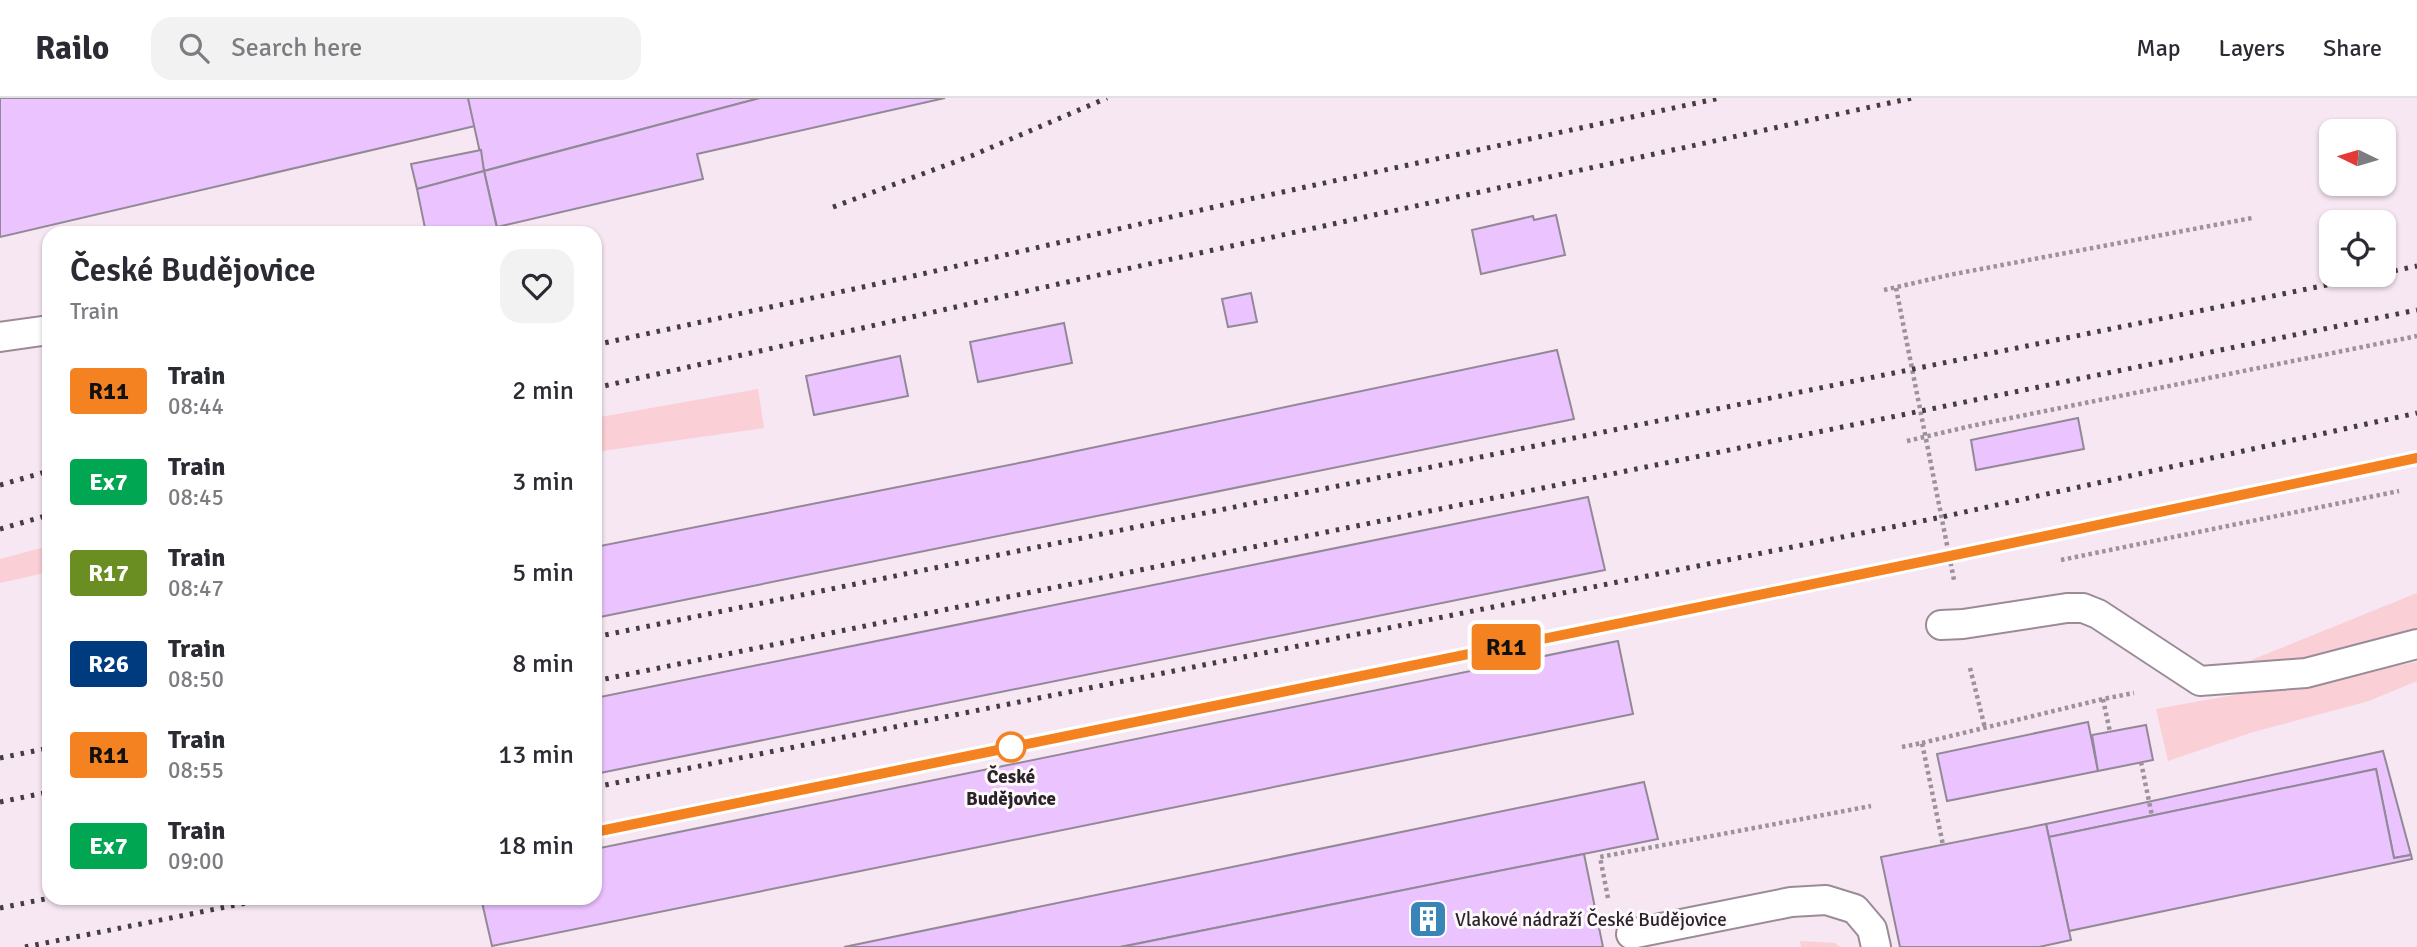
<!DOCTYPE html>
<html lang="en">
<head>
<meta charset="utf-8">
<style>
	:root { --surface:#fff; --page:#f2f2f3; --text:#2b2b33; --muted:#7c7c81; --line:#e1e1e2 }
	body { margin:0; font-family:Signika,sans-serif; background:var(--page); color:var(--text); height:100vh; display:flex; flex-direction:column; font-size:26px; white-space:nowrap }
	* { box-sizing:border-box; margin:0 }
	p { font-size:23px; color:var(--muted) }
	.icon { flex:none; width:38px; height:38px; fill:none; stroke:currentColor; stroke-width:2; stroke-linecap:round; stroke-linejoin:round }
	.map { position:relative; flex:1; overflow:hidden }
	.details { position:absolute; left:42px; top:128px; width:560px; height:679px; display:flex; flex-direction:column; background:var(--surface); border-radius:21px; box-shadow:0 2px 5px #0004 }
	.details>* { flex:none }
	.badge { padding:0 14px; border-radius:5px; font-size:24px; line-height:46px }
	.needle { width:46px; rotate:275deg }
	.tools { position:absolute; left:2319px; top:21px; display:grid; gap:14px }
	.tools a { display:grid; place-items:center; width:77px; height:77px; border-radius:14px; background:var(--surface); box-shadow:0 2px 5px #0004; font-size:35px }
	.map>.badge { position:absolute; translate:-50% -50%; box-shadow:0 0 0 4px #fff }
	.round { display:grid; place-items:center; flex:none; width:74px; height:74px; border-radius:21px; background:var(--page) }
	.head { display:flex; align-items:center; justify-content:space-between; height:119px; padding:0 28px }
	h1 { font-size:33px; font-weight:600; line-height:52px }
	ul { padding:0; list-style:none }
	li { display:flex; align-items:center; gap:21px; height:91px; padding:0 28px }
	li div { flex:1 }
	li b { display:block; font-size:26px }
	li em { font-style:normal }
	li .badge { min-width:77px; font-weight:700; text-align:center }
	header { display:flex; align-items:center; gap:42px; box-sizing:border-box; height:98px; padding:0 35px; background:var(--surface); border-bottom:2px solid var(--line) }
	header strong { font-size:33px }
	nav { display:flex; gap:38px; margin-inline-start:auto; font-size:24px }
	.search { width:490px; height:63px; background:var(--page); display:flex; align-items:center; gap:18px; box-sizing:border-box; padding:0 24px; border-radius:21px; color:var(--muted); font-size:26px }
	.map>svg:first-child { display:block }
</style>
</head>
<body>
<header>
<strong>Railo</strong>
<div class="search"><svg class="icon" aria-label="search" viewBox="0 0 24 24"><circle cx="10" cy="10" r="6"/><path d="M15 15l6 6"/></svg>Search here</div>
<nav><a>Map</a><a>Layers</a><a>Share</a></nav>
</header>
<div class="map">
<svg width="2417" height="849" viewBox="0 0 2417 849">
	<rect width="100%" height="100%" fill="#f6e7f3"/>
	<g fill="#facfd5">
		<polygon points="758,291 764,330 595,354 595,320"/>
		<polygon points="49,448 49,474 0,485 0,461"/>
		<polygon points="2417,495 2417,536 2326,558 2244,565"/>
		<polygon points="2417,564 2417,583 2369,603 2250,635 2168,663 2156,611"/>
		<polygon points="1800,843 1835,845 1840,849 1801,849"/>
	</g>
	<g fill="#ebc3ff" stroke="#928997" stroke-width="2">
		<polygon points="0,0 468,0 475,28 0,139"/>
		<polygon points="468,0 760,0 484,73"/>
		<polygon points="760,0 945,0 697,56 703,81 497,129 484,73"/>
		<polygon points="481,52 484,73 417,91 411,66"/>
		<polygon points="484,73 498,135 426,135 417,91"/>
		<polygon points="1556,117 1565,157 1481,176 1472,132 1533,118 1534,122"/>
		<polygon points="1251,195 1257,224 1228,229 1222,201"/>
		<polygon points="1064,225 1072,265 978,284 970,244"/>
		<polygon points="1557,252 1574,321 595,520 595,449 1029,363"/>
		<polygon points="900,258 908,298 814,317 806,278"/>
		<polygon points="2078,320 2084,351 1976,372 1971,342"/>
		<polygon points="1588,399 1605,472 595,676 595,600"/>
		<polygon points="1618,543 1633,616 492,848 481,800 595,800 595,751"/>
		<polygon points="2088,624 2098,673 1947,703 1937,656"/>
		<polygon points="2146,627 2153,662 2098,673 2092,637"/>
		<polygon points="2383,653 2411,757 2394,760 2376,671 2049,739 2046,726"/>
		<polygon points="2376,671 2394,760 2411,757 2412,761 2069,833 2049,739"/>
		<polygon points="1644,684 1658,741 1120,849 844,849"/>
		<polygon points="2046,726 2071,842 2039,849 1900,849 1881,759"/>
		<polygon points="1584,756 1603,849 1121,849 1453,782"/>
	</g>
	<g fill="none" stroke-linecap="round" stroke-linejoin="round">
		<defs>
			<g id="service">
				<polyline points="0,239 49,232"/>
				<polyline points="1941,527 1963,526 2067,510 2083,510 2098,516 2200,583 2306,575 2417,546"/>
				<polyline points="1631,836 1791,804 1826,802 1855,811 1872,831 1876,849"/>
			</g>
		</defs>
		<use href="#service" stroke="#9a8c97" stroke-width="32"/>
		<g stroke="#9d929b" stroke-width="4.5" stroke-dasharray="3.5 3.5" stroke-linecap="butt">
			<polyline points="1896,190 1954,482"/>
			<polyline points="1884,192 1949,177 2252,120"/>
			<polyline points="1907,343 1971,328 2417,238"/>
			<polyline points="2061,462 2399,393"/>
			<polyline points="1970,570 1985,630"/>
			<polyline points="2103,601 2110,634"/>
			<polyline points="1922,645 2103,601 2134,595"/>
			<polyline points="1902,649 1922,645 1943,747"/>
			<polyline points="2141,664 2152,718"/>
			<polyline points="1608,800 1600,759 1871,708"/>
		</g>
		<use href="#service" stroke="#fff" stroke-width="28"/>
		<g stroke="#433c42" stroke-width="5" stroke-dasharray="3.5 7" stroke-linecap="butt">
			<polyline points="833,109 971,58 1107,0"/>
			<polyline points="2384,175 2417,168"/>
			<polyline points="595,247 909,179 1236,104 1720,0"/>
			<polyline points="595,290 1103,176 1912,0"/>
			<polyline points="0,387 49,373"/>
			<polyline points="0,431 49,417"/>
			<polyline points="595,539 2376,177"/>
			<polyline points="595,583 2417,212"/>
			<polyline points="0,660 49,650"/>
			<polyline points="595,689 1942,419 2417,315"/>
			<polyline points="0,704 49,694"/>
			<polyline points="595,734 1968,455 2417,360"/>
			<polyline points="0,810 50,800"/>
			<polyline points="25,849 271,800"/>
		</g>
	</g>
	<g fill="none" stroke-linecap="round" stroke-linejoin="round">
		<defs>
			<polyline id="line" points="595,734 1950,458 2417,360"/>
		</defs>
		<use href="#line" stroke="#fff" stroke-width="16"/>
		<use href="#line" stroke="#f58220" stroke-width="10"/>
	</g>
	<defs>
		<symbol id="building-square" viewBox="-11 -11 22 22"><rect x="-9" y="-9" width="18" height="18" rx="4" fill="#3985b8" stroke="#fef7fc"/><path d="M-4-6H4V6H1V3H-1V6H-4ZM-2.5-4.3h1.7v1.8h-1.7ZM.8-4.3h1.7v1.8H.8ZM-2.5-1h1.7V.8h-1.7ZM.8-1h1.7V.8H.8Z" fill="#fff"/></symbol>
	</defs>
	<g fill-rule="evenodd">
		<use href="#building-square" x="1406" y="799" width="44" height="44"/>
	</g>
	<circle fill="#fff" stroke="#f58220" stroke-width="3.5" cx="1011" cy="649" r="14"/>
	<g text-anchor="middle" stroke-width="6" stroke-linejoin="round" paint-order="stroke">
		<g font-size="19" font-weight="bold" fill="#2a2429" stroke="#fef7fc">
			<text x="1011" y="685">České<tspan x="1011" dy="22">Budějovice</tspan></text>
		</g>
		<g font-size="19" fill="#2a2429" stroke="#fef7fc" text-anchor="start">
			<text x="1455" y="828">Vlakové nádraží České Budějovice</text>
		</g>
	</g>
</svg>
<div class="tools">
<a><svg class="needle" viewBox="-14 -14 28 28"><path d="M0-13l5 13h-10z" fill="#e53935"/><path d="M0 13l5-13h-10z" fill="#7c7c81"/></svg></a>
<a><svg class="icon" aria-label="locate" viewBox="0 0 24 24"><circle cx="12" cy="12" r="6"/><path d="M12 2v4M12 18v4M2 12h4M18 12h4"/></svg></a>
</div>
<b class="badge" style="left:1506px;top:549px;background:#f58220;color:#111">R11</b>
<section class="details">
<div class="head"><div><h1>České Budějovice</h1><p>Train</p></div><a class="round"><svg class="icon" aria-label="heart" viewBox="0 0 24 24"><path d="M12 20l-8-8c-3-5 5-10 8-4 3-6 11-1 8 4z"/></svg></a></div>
<ul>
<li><span class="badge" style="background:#f58220;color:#111">R11</span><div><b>Train</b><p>08:44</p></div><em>2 min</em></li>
<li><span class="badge" style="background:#00a651;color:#fff">Ex7</span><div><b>Train</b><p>08:45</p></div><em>3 min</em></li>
<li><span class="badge" style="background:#6b8e23;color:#fff">R17</span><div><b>Train</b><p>08:47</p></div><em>5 min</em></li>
<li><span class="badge" style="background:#003b80;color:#fff">R26</span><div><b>Train</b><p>08:50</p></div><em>8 min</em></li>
<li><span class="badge" style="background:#f58220;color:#111">R11</span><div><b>Train</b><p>08:55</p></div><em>13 min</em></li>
<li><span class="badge" style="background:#00a651;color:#fff">Ex7</span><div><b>Train</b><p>09:00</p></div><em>18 min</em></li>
</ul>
</section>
</div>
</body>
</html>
